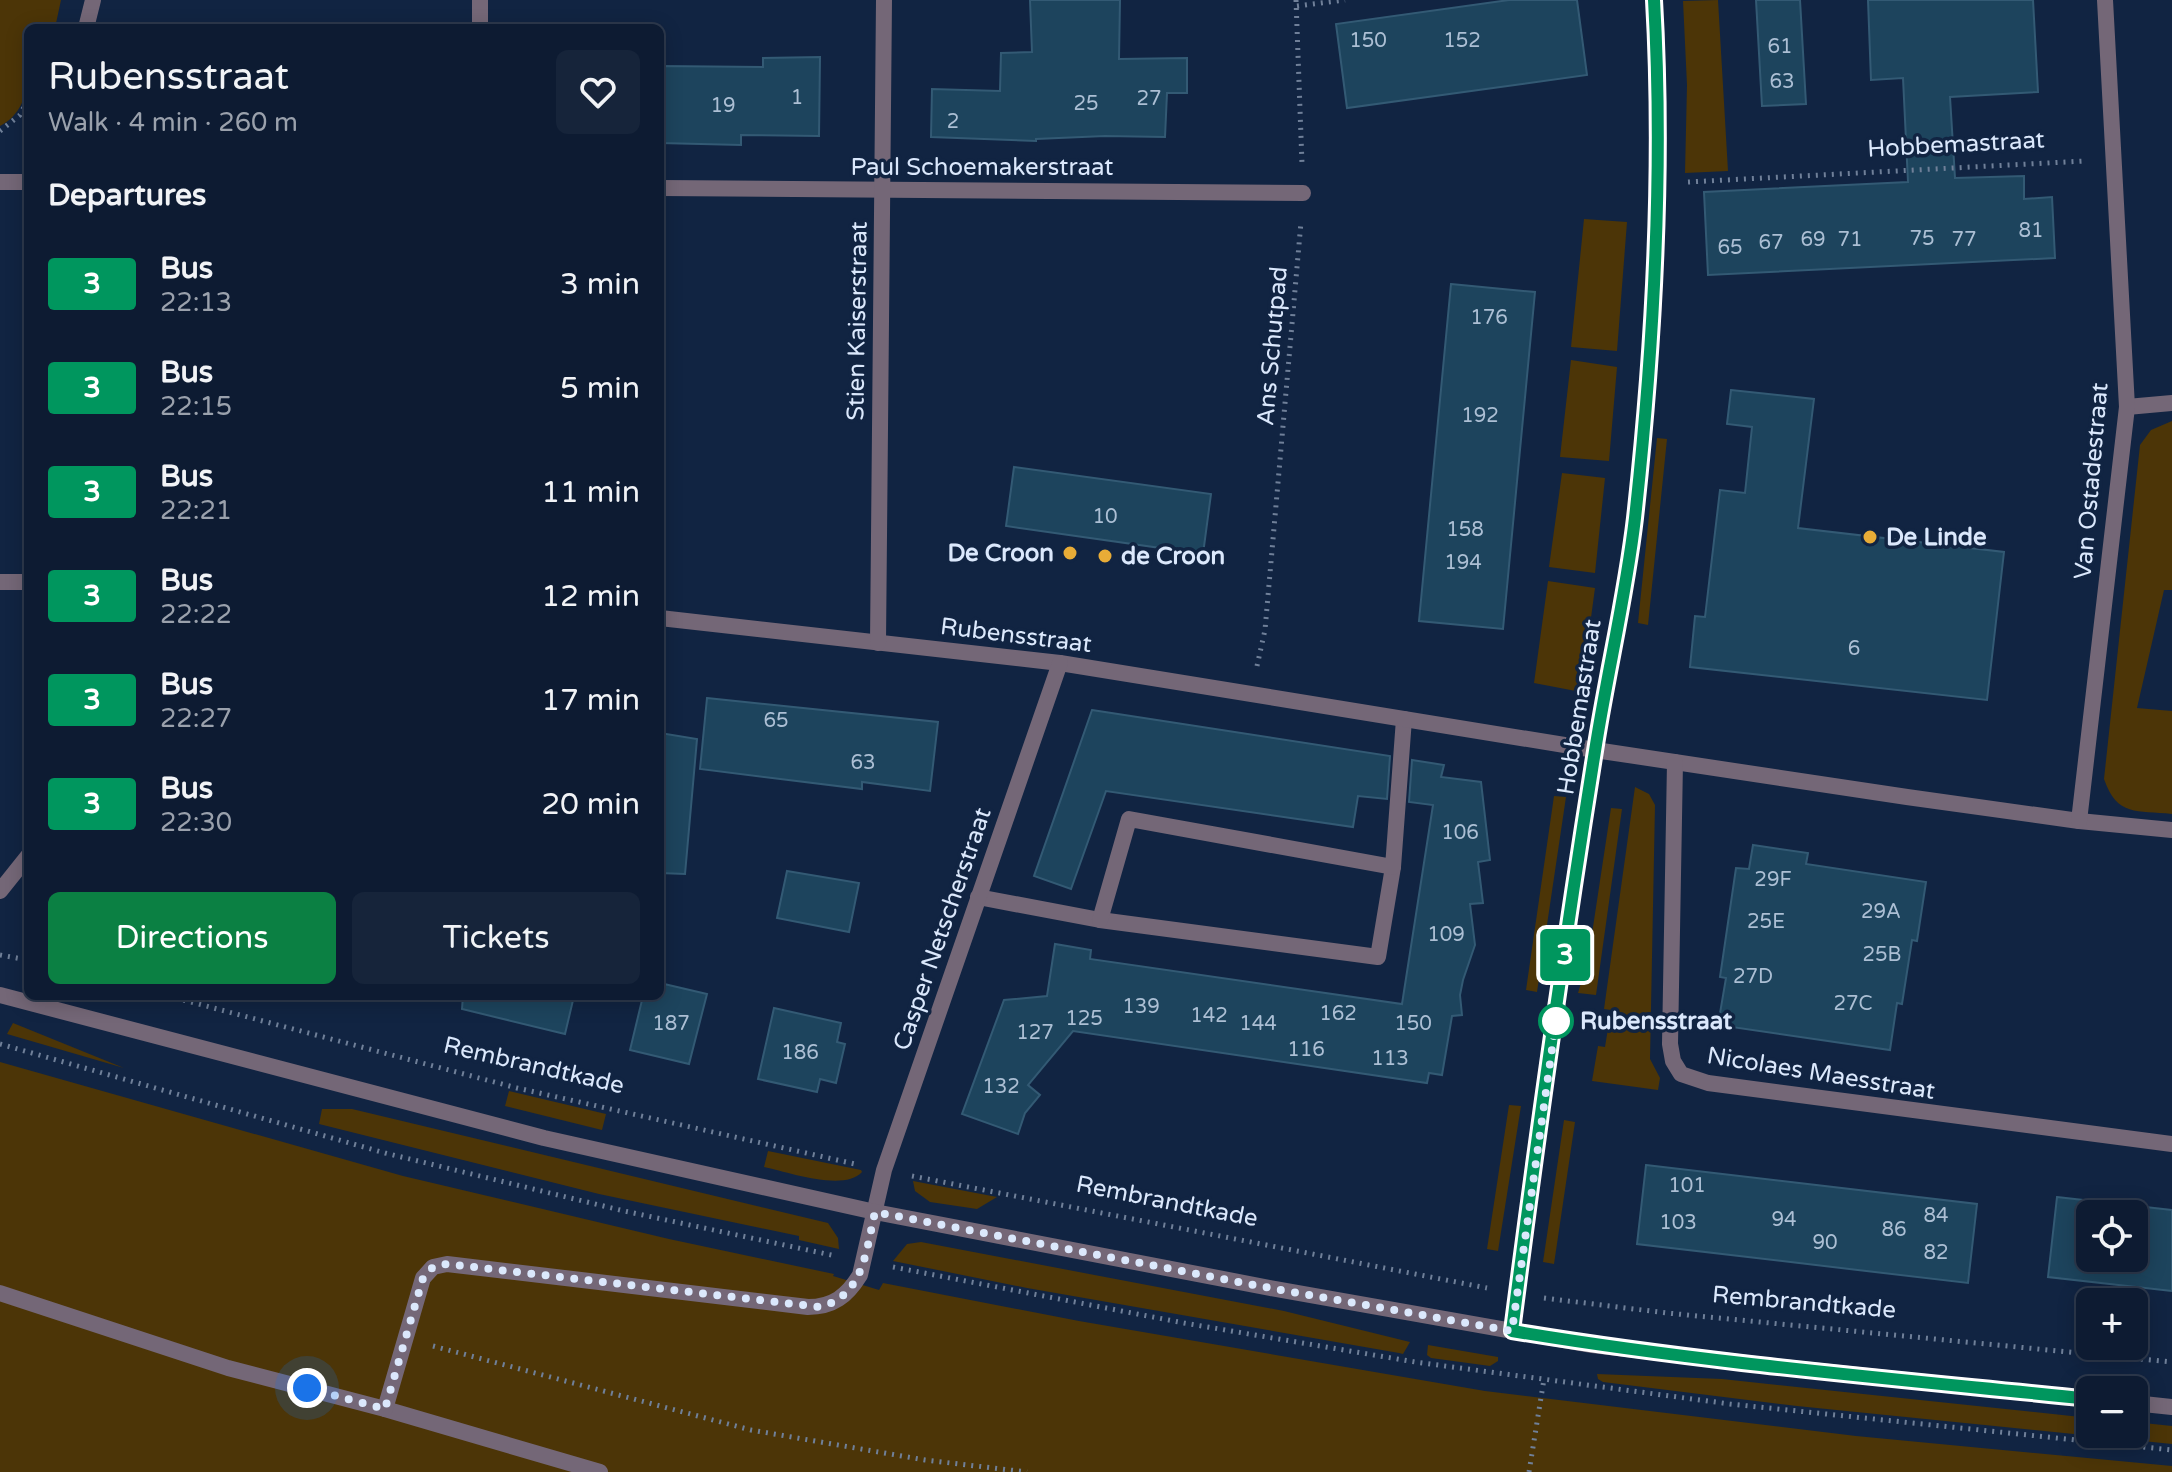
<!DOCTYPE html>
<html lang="en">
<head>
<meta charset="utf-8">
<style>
	:root { --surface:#0d1b32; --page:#16243a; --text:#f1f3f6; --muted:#9aa1ac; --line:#2d394d; --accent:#0b8043 }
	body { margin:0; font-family:"Varela Round",sans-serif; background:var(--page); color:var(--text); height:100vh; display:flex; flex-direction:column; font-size:30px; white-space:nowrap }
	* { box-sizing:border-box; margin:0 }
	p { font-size:26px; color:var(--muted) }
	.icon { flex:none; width:44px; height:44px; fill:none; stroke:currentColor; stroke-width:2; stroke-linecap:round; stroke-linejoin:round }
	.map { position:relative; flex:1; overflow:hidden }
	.drawer { position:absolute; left:24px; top:24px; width:640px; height:976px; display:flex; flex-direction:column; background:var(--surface); border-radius:12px; box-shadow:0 4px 20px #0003,0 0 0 2px var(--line) }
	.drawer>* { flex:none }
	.badge { padding:0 16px; border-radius:6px; font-size:28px; line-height:52px }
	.tools { position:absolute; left:2076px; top:1200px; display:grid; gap:16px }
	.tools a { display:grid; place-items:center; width:72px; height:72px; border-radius:12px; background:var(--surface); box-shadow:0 4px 20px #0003,0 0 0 2px var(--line); font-size:40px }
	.you { position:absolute; width:40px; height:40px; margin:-20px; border:6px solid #fff; border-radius:50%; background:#1a73e8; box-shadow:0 0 0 12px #1a73e833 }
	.map>.badge { position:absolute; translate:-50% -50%; box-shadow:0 0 0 4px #fff }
	h2 { padding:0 24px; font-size:30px; line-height:72px }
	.round { display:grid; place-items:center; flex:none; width:84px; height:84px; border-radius:12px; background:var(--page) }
	.headline { display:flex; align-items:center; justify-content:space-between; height:136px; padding:0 24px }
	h1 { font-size:38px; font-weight:600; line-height:60px }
	.primary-button { display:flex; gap:16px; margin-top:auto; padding:16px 24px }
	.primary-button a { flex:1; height:92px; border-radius:12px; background:var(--accent); color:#fff; font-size:32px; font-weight:600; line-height:92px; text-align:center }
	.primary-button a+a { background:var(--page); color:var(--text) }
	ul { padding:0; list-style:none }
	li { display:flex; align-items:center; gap:24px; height:104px; padding:0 24px }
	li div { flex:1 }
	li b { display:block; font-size:30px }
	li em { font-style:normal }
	li .badge { min-width:88px; font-weight:700; text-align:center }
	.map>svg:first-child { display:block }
</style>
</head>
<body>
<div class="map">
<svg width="2172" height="1472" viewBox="0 0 2172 1472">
	<rect width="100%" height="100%" fill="#112442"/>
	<g fill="#4c3507">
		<path d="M0 0H61L55 28H28C28 61 36 108 0 126Z"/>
		<polygon points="1718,0 1728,171 1685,173 1687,85 1683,1"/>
		<polygon points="1584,219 1627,222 1617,351 1571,347"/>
		<polygon points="1571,360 1617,367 1609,461 1560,457"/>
		<path d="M2172 421V590H2164L2137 708 2172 711V814C2137 810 2117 817 2104 779L2140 445 2151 430Z"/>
		<polygon points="1657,438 1667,439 1648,625 1638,623"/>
		<polygon points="1562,473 1605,478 1595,573 1549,567"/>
		<polygon points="1548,581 1595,588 1581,692 1534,683"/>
		<polygon points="1635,787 1649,794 1655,805 1650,1059 1660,1078 1658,1090 1592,1081 1598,1046 1605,1047 1611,1010 1604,1009"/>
		<polygon points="1554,796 1566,797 1537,992 1526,990"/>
		<polygon points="1611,808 1622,809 1596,995 1578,993 1588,960"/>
		<polygon points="13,1023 124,1068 7,1034"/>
		<polygon points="0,1062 403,1176 669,1239 834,1274 833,1276 879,1290 883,1283 1079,1321 1485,1391 1856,1436 2172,1466 2172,1472 0,1472"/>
		<polygon points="509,1091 606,1114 602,1130 505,1106"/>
		<polygon points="1509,1105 1521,1106 1498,1251 1487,1249"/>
		<polygon points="322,1109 352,1109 828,1223 838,1238 839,1249 799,1240 799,1236 599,1194 319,1124"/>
		<polygon points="1564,1120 1575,1122 1554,1264 1543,1262"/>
		<path d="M768 1151 861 1170 862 1172C844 1192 788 1172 764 1167Z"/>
		<polygon points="913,1181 997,1197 977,1209 930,1202 915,1191"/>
		<polygon points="921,1242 1284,1311 1410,1342 1403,1354 1399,1353 1027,1288 893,1261 907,1244"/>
		<polygon points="1428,1345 1498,1357 1498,1361 1490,1366 1431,1358 1427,1355"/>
		<polygon points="1597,1374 1722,1379 2090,1418 2090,1434 2134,1434 2134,1422 2172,1426 2172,1444 1797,1406 1603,1382 1598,1379"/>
	</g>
	<g fill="#1d445d" stroke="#335a74" stroke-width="2" fill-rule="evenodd">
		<polygon points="1030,0 1120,0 1119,59 1187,58 1187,93 1167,93 1165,137 1105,136 1036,139 1036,141 931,137 932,89 1000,91 1001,53 1032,52"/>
		<polygon points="1509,0 1577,0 1587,75 1347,108 1336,24"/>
		<polygon points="1756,0 1800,0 1806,104 1762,106"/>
		<polygon points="1868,0 2033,0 2038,92 1950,97 1955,178 2024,176 2024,199 2052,197 2055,258 1708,275 1704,192 1908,182 1903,78 1871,80"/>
		<polygon points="820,57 819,136 741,135 741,145 660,143 660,66 763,67 763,58"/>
		<polygon points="1451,284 1535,292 1503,629 1419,621"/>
		<polygon points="1731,390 1814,399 1798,528 2004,552 1987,700 1690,667 1695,616 1705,617 1720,490 1745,493 1752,427 1727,424"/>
		<polygon points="1014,467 1211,494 1203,554 1006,526"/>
		<polygon points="707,698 938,722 930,791 862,782 862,789 700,769"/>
		<polygon points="1092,710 1390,756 1387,799 1358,796 1353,827 1106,791 1071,889 1034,876"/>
		<polygon points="660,733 697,739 685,874 660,873"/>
		<polygon points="1412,760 1444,765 1441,777 1481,782 1490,860 1478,862 1483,903 1470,904 1475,945 1463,980 1460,995 1462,1015 1452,1016 1442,1075 1429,1073 1427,1083 1073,1031 1028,1085 1040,1095 1025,1113 1018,1134 962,1114 1004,1000 1047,996 1055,944 1091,950 1090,959 1402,1004 1433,805 1409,802"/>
		<polygon points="1753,845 1808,853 1806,864 1926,882 1917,941 1912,940 1902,1004 1897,1003 1890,1050 1718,1025 1726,978 1720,977 1736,868 1749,869"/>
		<polygon points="787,871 859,883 849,932 777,918"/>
		<polygon points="660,983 707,994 689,1064 630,1050 643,996 660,996"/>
		<polygon points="463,996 574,996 565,1034 462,1009"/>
		<polygon points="774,1008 841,1023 837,1042 845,1044 836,1083 820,1079 817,1092 758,1079"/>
		<polygon points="1646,1165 1977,1204 1968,1283 1637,1244"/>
		<path d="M2057 1197 2172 1210V1291L2048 1277ZM2090 1214H2134V1258H2090Z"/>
	</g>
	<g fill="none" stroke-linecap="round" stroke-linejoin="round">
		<g stroke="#708099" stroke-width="5" stroke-dasharray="2 6" stroke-linecap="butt">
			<polyline points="1296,0 1302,164"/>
			<polyline points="1297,6 1345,0"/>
			<polyline points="0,131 20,115 28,99"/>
			<polyline points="1688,182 2085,161"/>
			<polyline points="1257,666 1265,630 1301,222"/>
			<polyline points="0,955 28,960"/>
			<polyline points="168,996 517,1088 855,1164"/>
			<polyline points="0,1044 385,1153 624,1211 836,1256"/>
			<polyline points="912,1176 1487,1288"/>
			<polyline points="893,1267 1184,1323 1415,1362 1730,1404 2172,1450"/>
			<polyline points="1544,1298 1667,1313 2172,1362"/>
			<polyline points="433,1346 751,1430 925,1460 1027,1472"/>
			<polyline points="1529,1472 1544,1379"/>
		</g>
		<g stroke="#746777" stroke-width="16">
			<polyline points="978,897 1100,920 1378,957 1393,867"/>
			<polyline points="1100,920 1129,819 1393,867 1404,719"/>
		</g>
		<g stroke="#746777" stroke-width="16">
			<polyline points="86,28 93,0"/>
			<polyline points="480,28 480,0"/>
			<polyline points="0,182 28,182"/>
			<polyline points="660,188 1303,193"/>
			<polyline points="2127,407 2172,403"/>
			<polyline points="0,582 28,582"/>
			<polyline points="660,618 1060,663 1595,750 1907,797 2079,821 2172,830"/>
			<polyline points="878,643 884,0"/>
			<polyline points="1675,762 1670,1044 1673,1061 1681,1074 1708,1083 2172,1144"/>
			<polyline points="2079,821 2127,407 2105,0"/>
			<polyline points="0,891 28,856"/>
			<polyline points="0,1293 228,1368 385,1409 600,1472"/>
			<path d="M1512 1331C1536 1137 1564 944 1595 751 1607 673 1626 596 1635 518 1655 346 1664 173 1654 0"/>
			<path d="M385 1409 423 1278 433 1267 447 1264 808 1307C833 1307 847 1296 860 1275L884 1170 1060 663"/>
		</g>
		<g stroke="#746777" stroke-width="16">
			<polyline points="0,995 544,1138 875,1212 1270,1288 1592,1345 1782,1367 2090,1399"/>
			<polyline points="2134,1403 2172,1407"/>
		</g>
	</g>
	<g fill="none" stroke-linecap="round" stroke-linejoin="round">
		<defs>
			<path id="line" d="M1654 0C1664 173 1654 346 1635 518 1626 596 1607 673 1595 751 1564 944 1537 1137 1512 1331 1703 1363 1897 1379 2090 1399"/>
		</defs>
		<use href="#line" stroke="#fff" stroke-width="18"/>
		<use href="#line" stroke="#00965e" stroke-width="12"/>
		<path stroke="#dbe8fc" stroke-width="8" stroke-dasharray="0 14.4" d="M307 1388 385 1409 423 1278 433 1267 447 1264 820 1307C864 1296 866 1250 875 1212L1270 1288 1512 1331 1556 1021"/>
	</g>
	<g fill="#e8ac37" stroke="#112442" stroke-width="3">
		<circle cx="1870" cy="537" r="8"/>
		<circle cx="1070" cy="553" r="8"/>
		<circle cx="1105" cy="556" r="8"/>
	</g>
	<circle fill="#fff" stroke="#00965e" stroke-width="4" cx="1556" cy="1021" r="16"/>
	<g text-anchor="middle" stroke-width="7" stroke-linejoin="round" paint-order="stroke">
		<g font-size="20" fill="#acbfd4">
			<text x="1368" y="47">150</text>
			<text x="1462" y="47">152</text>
			<text x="1780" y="53">61</text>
			<text x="1782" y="88">63</text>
			<text x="797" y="104">1</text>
			<text x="1149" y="105">27</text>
			<text x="1086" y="110">25</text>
			<text x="723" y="112">19</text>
			<text x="953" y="128">2</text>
			<text x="2031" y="237">81</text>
			<text x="1922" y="245">75</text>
			<text x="1813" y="246">69</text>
			<text x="1850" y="246">71</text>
			<text x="1964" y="246">77</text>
			<text x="1771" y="249">67</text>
			<text x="1730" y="254">65</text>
			<text x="1489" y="324">176</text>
			<text x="1480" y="422">192</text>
			<text x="1105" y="523">10</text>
			<text x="1465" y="536">158</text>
			<text x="1463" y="569">194</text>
			<text x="1854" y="655">6</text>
			<text x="776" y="727">65</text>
			<text x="863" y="769">63</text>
			<text x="1460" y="839">106</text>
			<text x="1773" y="886">29F</text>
			<text x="1881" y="918">29A</text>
			<text x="1766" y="928">25E</text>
			<text x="1446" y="941">109</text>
			<text x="1882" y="961">25B</text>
			<text x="1753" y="983">27D</text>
			<text x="1853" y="1010">27C</text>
			<text x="1141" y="1013">139</text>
			<text x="1338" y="1020">162</text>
			<text x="1209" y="1022">142</text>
			<text x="1084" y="1025">125</text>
			<text x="671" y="1030">187</text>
			<text x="1258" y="1030">144</text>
			<text x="1413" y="1030">150</text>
			<text x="1035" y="1039">127</text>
			<text x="1306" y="1056">116</text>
			<text x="800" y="1059">186</text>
			<text x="1390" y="1065">113</text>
			<text x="1001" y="1093">132</text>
			<text x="1687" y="1192">101</text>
			<text x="1936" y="1222">84</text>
			<text x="1784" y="1226">94</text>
			<text x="1678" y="1229">103</text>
			<text x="1894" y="1236">86</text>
			<text x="1825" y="1249">90</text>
			<text x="1936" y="1259">82</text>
		</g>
		<g font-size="24" fill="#dbe8fc" stroke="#112442">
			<text transform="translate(1956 144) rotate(-3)" y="8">Hobbemastraat</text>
			<text x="982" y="175">Paul Schoemakerstraat</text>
			<text transform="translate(857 321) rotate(-89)" y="8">Stien Kaiserstraat</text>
			<text transform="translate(1272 346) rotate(-85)" y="8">Ans Schutpad</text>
			<text transform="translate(2091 481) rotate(-85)" y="8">Van Ostadestraat</text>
			<text transform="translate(1016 635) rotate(7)" y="8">Rubensstraat</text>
			<text transform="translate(1579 707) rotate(-81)" y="8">Hobbemastraat</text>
			<text transform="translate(942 929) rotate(-71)" y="8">Casper Netscherstraat</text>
			<text transform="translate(534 1065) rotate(13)" y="8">Rembrandtkade</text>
			<text transform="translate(1821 1073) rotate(9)" y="8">Nicolaes Maesstraat</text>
			<text transform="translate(1167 1201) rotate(11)" y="8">Rembrandtkade</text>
			<text transform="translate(1804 1302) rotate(5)" y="8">Rembrandtkade</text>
		</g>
		<g font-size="24" font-weight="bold" fill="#dbe8fc" stroke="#112442" text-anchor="start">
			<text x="1886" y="545">De Linde</text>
			<text x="1054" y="561" text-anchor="end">De Croon</text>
			<text x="1121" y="564">de Croon</text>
		</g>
		<g font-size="24" font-weight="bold" fill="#dbe8fc" stroke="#112442" text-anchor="start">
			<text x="1580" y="1029">Rubensstraat</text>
		</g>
	</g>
</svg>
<div class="tools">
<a><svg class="icon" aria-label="locate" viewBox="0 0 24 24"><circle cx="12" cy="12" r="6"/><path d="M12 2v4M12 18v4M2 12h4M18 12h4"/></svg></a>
<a>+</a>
<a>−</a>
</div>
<div class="you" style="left:307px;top:1388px"></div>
<b class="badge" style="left:1565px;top:955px;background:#00965e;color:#fff">3</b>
<section class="drawer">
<div class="headline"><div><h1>Rubensstraat</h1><p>Walk · 4 min · 260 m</p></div><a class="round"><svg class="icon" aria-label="heart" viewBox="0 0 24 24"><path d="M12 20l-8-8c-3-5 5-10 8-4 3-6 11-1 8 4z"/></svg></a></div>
<h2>Departures</h2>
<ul>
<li><span class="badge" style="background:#00965e;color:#fff">3</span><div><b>Bus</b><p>22:13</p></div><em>3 min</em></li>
<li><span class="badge" style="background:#00965e;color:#fff">3</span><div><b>Bus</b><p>22:15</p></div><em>5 min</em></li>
<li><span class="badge" style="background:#00965e;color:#fff">3</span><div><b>Bus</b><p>22:21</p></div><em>11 min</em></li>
<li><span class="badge" style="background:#00965e;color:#fff">3</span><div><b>Bus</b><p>22:22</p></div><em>12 min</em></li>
<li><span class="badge" style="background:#00965e;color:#fff">3</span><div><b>Bus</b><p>22:27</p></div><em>17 min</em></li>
<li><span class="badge" style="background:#00965e;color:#fff">3</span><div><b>Bus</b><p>22:30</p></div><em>20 min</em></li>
</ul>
<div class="primary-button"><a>Directions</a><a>Tickets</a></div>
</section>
</div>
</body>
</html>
